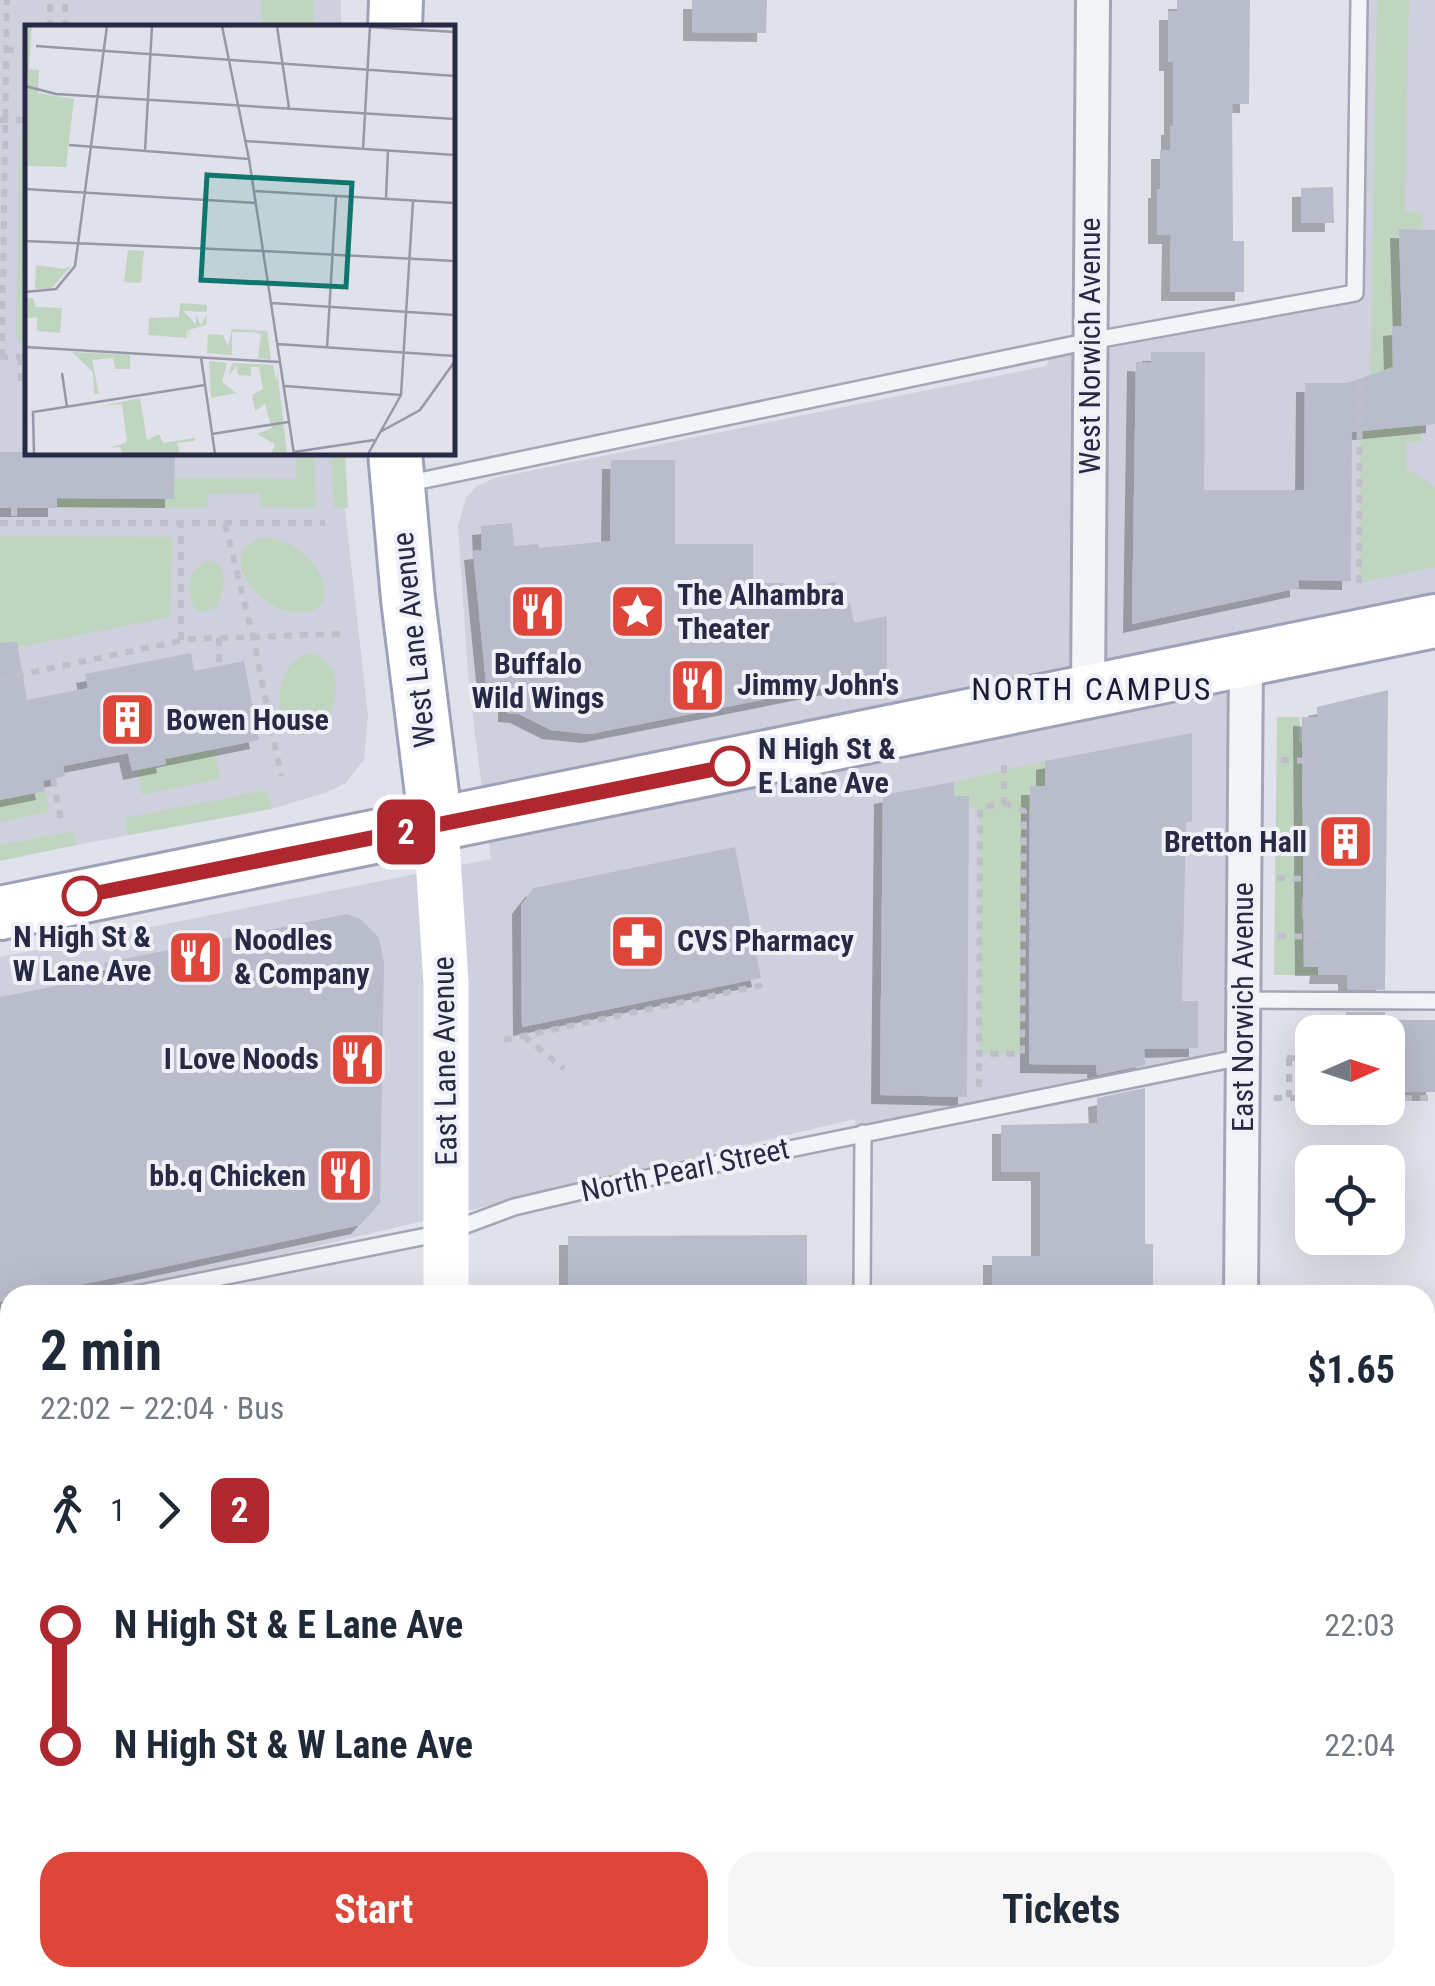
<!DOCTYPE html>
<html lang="en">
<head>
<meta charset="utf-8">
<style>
	:root { --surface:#fff; --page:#f6f6f7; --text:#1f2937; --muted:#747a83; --accent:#dd4638 }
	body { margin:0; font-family:"Roboto Condensed",sans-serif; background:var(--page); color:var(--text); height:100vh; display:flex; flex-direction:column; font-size:38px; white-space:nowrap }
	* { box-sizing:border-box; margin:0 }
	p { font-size:32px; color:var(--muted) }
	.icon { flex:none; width:55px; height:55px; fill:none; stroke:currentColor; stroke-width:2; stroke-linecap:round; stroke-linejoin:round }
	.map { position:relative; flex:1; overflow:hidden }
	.details { position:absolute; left:0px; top:1285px; width:1435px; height:702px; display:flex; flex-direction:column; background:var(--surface); border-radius:30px 30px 0 0; box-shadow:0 10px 40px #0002 }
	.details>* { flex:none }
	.badge { padding:0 20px; border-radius:15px; font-size:35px; line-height:65px }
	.needle { width:65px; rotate:87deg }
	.tools { position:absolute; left:1295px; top:1015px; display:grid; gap:20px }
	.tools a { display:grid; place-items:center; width:110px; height:110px; border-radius:20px; background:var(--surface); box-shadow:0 10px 40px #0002; font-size:50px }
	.map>.badge { position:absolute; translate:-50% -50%; box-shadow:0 0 0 5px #fff }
	.legs { display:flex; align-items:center; gap:15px; height:110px; padding:0 40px; font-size:32px }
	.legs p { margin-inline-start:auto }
	.overview { display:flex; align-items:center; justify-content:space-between; height:170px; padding:0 40px }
	h1 { font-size:55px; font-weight:700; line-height:75px }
	.primary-button { display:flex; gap:20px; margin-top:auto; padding:20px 40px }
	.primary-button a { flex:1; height:115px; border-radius:30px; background:var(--accent); color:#fff; font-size:40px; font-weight:700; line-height:115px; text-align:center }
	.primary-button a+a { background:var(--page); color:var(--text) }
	ul { padding:0 40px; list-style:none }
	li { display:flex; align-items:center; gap:35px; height:120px; font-size:38px }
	li i { display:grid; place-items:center; width:15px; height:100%; margin:0 12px; background:currentColor }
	li i::after { content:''; width:25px; height:25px; margin:-12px; border:8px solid; border-radius:50%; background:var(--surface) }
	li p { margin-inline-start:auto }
	li:first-child i { background:linear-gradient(#0000 50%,currentColor 0) }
	li:last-child i { background:linear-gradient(currentColor 50%,#0000 0) }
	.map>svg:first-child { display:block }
</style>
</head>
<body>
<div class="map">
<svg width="1435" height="1986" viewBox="0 0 1435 1986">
	<defs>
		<filter id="shadow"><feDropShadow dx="-9" dy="9" stdDeviation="0" flood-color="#0004"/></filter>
	</defs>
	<rect width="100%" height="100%" fill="#e0e1ea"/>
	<g fill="#ced0dd">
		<polygon points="0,0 341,0 341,27 28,28 28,452 341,453 342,484 368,716 364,759 346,783 325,793 271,809 0,859"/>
		<polygon points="1359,0 1435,0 1435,621 1246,660 1242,1057 856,1134 855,1119 110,1295 10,1295 10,1319 0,1321 0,957 491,859 469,687 458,526 466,498 476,487 494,478 1046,366 1055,348 1354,293"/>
	</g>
	<g fill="#c0d5c0">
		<polygon points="261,0 314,0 313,27 261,27"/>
		<polygon points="1377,0 1409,0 1405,212 1423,213 1423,229 1399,229 1401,326 1392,327 1421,425 1422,442 1406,443 1406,468 1435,487 1435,567 1359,583 1360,383 1370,383"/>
		<polygon points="20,136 28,136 27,345 21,345 16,335"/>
		<polygon points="297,453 314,453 316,508 260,507 259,493 207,494 208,508 57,508 57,498 174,499 174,478 296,479"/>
		<polygon points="331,453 345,453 348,508 334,508"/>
		<polygon points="0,536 172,537 170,617 0,651"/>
		<path d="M266 537C317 542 351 612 299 613 260 614 209 549 266 537Z"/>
		<path d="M209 560 220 565 225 580 218 607 202 613 195 609C185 591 188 568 209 560Z"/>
		<path d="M311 653C353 664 337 731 300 735L286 728C273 702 278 660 311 653Z"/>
		<path d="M1277 717H1300L1299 742 1315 743 1302 781V806H1315C1296 845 1304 857 1315 897H1301V919L1317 920 1318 975H1274Z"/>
		<polygon points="214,749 220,779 142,795 137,770 165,765 165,759"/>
		<polygon points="1045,761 1045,786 1030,786 1030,811 1024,812 1022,1054 979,1054 980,809 969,808 969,796 954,796 954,782"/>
		<polygon points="267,790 271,809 128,835 125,818"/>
		<polygon points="45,791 49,812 0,822 0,800"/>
		<polygon points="73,831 76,845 0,861 0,845"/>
	</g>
	<g fill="#b9bccb" filter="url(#shadow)">
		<polygon points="692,0 767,0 766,33 692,32"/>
		<polygon points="1177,0 1250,0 1249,104 1232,104 1233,241 1244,241 1244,292 1170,292 1171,235 1157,235 1157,189 1160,189 1160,150 1170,150 1170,126 1173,126 1173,62 1168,62 1168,11 1177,11"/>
		<polygon points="1333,187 1334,223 1301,223 1301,188"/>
		<polygon points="1399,229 1435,230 1435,424 1352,432 1351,581 1299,580 1299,588 1132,624 1136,362 1151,363 1151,352 1205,352 1204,490 1304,490 1305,383 1347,383 1393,367 1392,327 1402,326"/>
		<polygon points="0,452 175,452 174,499 57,498 57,508 0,508"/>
		<polygon points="611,460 675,460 675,544 753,544 753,583 785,583 785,592 835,582 839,605 850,603 854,623 887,616 887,675 590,734 551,730 519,714 507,713 507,681 486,683 473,551 482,550 481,526 512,523 514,546 538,544 539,548 610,541"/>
		<polygon points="17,642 27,700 88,688 85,674 191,653 194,671 244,661 259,740 165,759 166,764 132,771 128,753 63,766 65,776 43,781 45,791 0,800 0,643"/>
		<polygon points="1388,690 1385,990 1347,989 1347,975 1318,975 1319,967 1304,967 1302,717 1317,718 1317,707"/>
		<polygon points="1192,733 1192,822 1186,822 1182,1001 1198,1001 1198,1048 1144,1049 1145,1065 1097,1075 1096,1065 1029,1064 1030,786 1045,786 1045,761"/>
		<polygon points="954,782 954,796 969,796 967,1097 880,1095 883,795"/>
		<polygon points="735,847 761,978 522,1027 521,905 534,888"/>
		<polygon points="347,914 360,919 379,938 384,963 380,1203 360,1225 33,1295 10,1295 10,1300 0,1302 0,997 107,976 104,963"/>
		<rect x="1346" y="1012" width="39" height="20"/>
		<rect x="1388" y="1020" width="47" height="72"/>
		<polygon points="1145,1088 1145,1244 1153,1244 1153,1294 992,1295 992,1256 1040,1256 1040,1172 1001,1172 1001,1125 1098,1123 1097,1098"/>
		<polygon points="807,1235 807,1295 568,1295 568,1236"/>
	</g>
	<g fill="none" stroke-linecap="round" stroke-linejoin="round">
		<defs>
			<g id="lane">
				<polyline points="405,484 1090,341 1355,293 1359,0"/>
				<polyline points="1243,1000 1435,1001"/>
				<polyline points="131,1295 447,1232 514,1207 578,1192 1242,1057"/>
				<polyline points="862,1295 863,1133"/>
				<polyline points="0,1321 10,1319"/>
				<polyline points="1425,1727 1435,1727"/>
				<polyline points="858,1986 858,1978"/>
			</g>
			<g id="street">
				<polyline points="1088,693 1093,0"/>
				<polyline points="1241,1295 1246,660"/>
				<polyline points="0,1770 10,1770"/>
				<polyline points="1235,1986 1235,1978"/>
			</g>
			<g id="primary">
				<polyline points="395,28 396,0"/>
				<polyline points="395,452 408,599 436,826"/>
				<polyline points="0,913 1435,621"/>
			</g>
		</defs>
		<use href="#lane" stroke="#a5a6b5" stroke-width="20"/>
		<use href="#street" stroke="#a5a6b5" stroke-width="38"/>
		<use href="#primary" stroke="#9ea2b8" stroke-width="58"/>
		<g stroke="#bebfc9" stroke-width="6" stroke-dasharray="8 8" stroke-linecap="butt">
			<polyline points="50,28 50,0"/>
			<polyline points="65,28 65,0"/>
			<polyline points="6,50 28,50"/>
			<polyline points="0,120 28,120"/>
			<polyline points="0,357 28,357"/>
			<polyline points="2,357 7,0"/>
			<polyline points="20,357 21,385"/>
			<polyline points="14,508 14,523"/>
			<polyline points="0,523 325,523"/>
			<polyline points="225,524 253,637 281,776"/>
			<polyline points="1359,583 1360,383"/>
			<polyline points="219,638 219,666"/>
			<polyline points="181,640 181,525"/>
			<polyline points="0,679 189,639 340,634"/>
			<polyline points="1281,760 1314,761"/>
			<polyline points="1004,765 1004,803"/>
			<polyline points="53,779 62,825"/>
			<polygon points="1004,803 1024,811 1022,1054 979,1054 980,808"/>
			<polyline points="1277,878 1315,879"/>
			<polyline points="1278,936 1317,937"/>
			<polyline points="524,1036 564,1069"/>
			<polyline points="504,1040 763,985"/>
			<polyline points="1287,1058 1310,1059"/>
			<polyline points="1289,1058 1289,1097"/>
			<polyline points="979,1087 979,1054"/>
			<polyline points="1274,1098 1312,1098"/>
			<polyline points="1388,1098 1435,1098"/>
		</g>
		<use href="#lane" stroke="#f3f4f8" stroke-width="15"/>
		<use href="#street" stroke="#f3f4f8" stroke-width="32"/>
		<g stroke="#fff" stroke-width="45">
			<polyline points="436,826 446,983 446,1295"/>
			<polyline points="440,1986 440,1978"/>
		</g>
		<use href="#primary" stroke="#fff" stroke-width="52"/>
	</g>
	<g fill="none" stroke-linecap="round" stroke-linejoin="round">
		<defs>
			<polyline id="line-1" points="82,896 730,766"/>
		</defs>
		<use href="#line-1" stroke="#fff" stroke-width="22"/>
		<use href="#line-1" stroke="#af272f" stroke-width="15"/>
	</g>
	<defs>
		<symbol id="restaurant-square" viewBox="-11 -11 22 22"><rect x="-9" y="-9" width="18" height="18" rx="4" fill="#dd4638" stroke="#f0f1f8"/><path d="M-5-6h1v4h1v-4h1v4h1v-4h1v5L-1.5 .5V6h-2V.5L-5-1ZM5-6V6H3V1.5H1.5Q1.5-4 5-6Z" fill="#fff"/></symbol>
		<symbol id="sight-square" viewBox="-11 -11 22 22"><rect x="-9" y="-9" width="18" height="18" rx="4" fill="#dd4638" stroke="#f0f1f8"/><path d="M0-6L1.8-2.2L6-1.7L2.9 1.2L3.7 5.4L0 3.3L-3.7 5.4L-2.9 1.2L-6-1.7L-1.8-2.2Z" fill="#fff"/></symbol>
		<symbol id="building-square" viewBox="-11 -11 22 22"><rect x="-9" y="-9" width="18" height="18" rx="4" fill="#dd4638" stroke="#f0f1f8"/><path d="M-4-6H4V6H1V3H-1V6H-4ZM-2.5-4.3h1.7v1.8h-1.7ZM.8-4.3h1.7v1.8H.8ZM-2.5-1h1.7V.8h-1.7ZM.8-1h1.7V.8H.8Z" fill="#fff"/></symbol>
		<symbol id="pharmacy-square" viewBox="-11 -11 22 22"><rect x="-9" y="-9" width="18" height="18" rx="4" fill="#dd4638" stroke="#f0f1f8"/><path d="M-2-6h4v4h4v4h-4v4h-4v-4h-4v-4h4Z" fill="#fff"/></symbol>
	</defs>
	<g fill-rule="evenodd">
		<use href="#restaurant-square" x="506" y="580" width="63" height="63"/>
		<use href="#sight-square" x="606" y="580" width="63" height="63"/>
		<use href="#restaurant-square" x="666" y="654" width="63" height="63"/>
		<use href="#building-square" x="96" y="688" width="63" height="63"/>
		<use href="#building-square" x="1314" y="810" width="63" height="63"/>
		<use href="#pharmacy-square" x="606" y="910" width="63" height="63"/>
		<use href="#restaurant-square" x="164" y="926" width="63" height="63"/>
		<use href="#restaurant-square" x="326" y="1028" width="63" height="63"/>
		<use href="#restaurant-square" x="314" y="1144" width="63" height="63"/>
	</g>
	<g fill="#fff" stroke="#af272f" stroke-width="5">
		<circle cx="730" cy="766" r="18"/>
		<circle cx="82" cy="896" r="18"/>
	</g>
	<g text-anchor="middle" stroke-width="8" stroke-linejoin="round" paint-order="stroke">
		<g font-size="30" fill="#272a44" stroke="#f0f1f8">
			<text transform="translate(1090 346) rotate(-90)" y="10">West Norwich Avenue</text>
			<text transform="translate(414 640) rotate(-96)" y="10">West Lane Avenue</text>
			<text transform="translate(1243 1007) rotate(-90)" y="10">East Norwich Avenue</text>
			<text transform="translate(445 1061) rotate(-91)" y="10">East Lane Avenue</text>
			<text transform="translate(685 1170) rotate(-12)" y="10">North Pearl Street</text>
		</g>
		<g font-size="30" font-weight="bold" fill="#272a44" stroke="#f0f1f8" text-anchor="start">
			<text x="677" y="605">The Alhambra<tspan x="677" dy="34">Theater</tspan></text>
			<text x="538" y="674" text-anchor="middle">Buffalo<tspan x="538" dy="34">Wild Wings</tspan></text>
			<text x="737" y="695">Jimmy John's</text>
			<text x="166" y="730">Bowen House</text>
			<text x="1307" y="852" text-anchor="end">Bretton Hall</text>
			<text x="234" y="950">Noodles<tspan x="234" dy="34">&amp; Company</tspan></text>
			<text x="677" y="951">CVS Pharmacy</text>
			<text x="319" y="1069" text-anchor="end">I Love Noods</text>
			<text x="306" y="1186" text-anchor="end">bb.q Chicken</text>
		</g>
		<g font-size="30" font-weight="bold" fill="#272a44" stroke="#f0f1f8" text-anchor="start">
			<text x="758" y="759">N High St &amp;<tspan x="758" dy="34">E Lane Ave</tspan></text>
			<text x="82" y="947" text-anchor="middle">N High St &amp;<tspan x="82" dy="34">W Lane Ave</tspan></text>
		</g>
		<g font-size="32" letter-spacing="2.5" fill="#191c34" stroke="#f0f1f8">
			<text x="1092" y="700">NORTH CAMPUS</text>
		</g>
	</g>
	<g transform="translate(25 25)">
		<rect width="430" height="430" fill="#e0e1ea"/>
		<path d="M0 1H7L4 44 14 45 13 68 49 74 41 142 0 141ZM103 225 119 226 116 258 99 257ZM11 240 39 244 46 241 27 263 10 264ZM0 273H8L11 282 37 283 35 308 12 306V292L0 294ZM155 278 182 280V287L158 286 171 299V290L176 300 182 289 181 300 163 305 166 314 161 304 162 313 123 310 124 293 154 292ZM207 304 242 306 246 335 233 333 236 309 228 307H207V330L182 328 183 309 198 310 203 321ZM47 327 105 330V344H90L88 333 67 335 74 369H69L68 347ZM184 336 202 338 197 357 211 368 186 373ZM207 338 248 340 252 358V344L262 429H246L250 419 232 409 247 403 240 379 230 386 227 370 238 364 234 342H226V351L213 350 212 340 204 351ZM115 373 122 415 134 409 138 418 170 413V416L152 418 155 429H97L95 422 84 423 102 417 97 379 77 381Z" fill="#c0d5c0"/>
		<path fill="none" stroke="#9698a8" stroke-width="2.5" d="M197 1 224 134 269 429M252 1 264 83M345 2 430 7M11 21 430 51M0 61 31 69 430 94M220 116 430 130M44 120 224 134M338 124 345 1M120 126 127 1M0 164 231 178M229 166 430 178M361 174 363 125M0 216 238 226M238 226 430 236M0 267 31 264 50 241 82 1M246 278 430 290M252 319 430 331M0 322 254 337M302 323 311 171M176 332 190 429M37 348 42 382M260 361 376 370M355 407 395 385 430 336M187 409 263 397M269 427 349 415M9 429 8 387 180 360M343 429 376 370 388 176"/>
		<path fill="#0f766e" fill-opacity="0.15" stroke="#0f766e" stroke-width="5" d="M182 150 327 158 321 262 176 255Z"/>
		<rect width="430" height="430" fill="none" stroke="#272a44" stroke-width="5"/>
	</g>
</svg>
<div class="tools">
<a><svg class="needle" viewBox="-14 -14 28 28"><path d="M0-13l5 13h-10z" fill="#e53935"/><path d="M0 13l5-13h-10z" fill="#747a83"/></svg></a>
<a><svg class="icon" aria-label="locate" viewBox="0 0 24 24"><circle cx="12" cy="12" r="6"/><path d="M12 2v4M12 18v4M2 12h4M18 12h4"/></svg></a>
</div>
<b class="badge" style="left:406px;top:832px;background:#af272f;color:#fff">2</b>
<section class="details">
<div class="overview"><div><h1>2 min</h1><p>22:02 – 22:04 · Bus</p></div><b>$1.65</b></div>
<div class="legs"><svg class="icon" aria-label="walk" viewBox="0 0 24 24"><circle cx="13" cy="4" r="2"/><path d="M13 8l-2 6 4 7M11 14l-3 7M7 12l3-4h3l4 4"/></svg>1<svg class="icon" aria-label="forward" viewBox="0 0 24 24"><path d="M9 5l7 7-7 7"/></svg><b class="badge" style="background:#af272f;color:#fff">2</b></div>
<ul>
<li><i style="color:#af272f"></i><b>N High St &amp; E Lane Ave</b><p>22:03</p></li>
<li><i style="color:#af272f"></i><b>N High St &amp; W Lane Ave</b><p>22:04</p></li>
</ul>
<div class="primary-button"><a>Start</a><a>Tickets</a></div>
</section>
</div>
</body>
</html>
